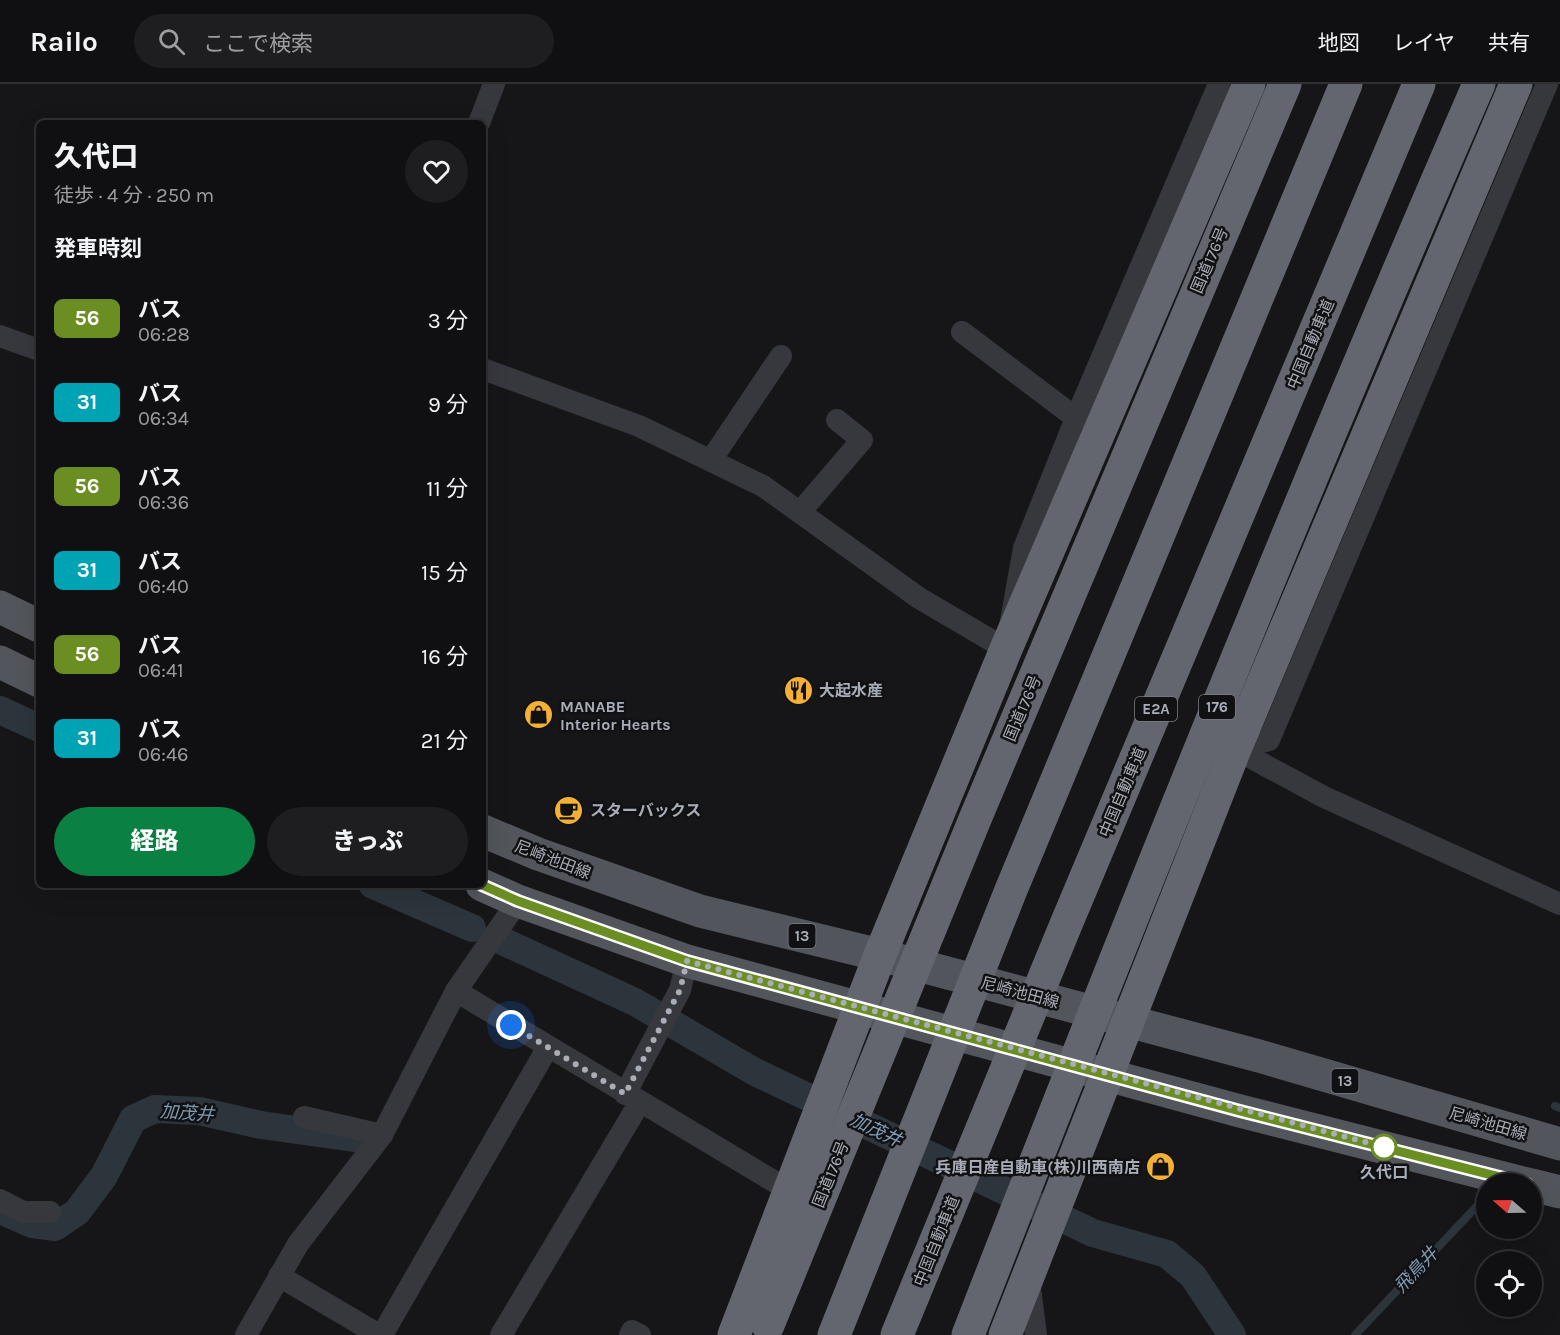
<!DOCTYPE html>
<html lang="ja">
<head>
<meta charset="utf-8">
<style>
	:root { --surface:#101012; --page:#1e1e20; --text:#f1f3f6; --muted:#9c9d9f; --line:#303032; --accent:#0b8043 }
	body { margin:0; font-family:Karla,"Noto Sans JP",sans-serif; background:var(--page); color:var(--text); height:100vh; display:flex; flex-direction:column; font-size:22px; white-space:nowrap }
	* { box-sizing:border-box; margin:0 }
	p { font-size:20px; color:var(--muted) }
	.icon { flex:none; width:33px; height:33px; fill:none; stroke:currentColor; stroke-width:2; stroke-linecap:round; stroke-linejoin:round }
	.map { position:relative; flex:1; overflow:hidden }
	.drawer { position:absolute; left:36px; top:36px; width:450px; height:768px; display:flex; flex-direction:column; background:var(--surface); border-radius:9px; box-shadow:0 6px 24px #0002,0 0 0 2px var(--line) }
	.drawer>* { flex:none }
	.badge { padding:0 12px; border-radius:9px; font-size:21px; line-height:39px }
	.needle { width:39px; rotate:290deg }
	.tools { position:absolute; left:1476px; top:1089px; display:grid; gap:12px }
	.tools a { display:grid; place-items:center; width:66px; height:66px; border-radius:50%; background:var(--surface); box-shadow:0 6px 24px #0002,0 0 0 2px var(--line); font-size:30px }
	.you { position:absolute; width:30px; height:30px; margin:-15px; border:4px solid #fff; border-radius:50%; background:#1a73e8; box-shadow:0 0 0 9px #1a73e833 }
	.map>.badge { position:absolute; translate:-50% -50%; box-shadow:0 0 0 3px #fff }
	h2 { padding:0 18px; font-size:22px; line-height:54px }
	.round { display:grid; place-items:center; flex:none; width:63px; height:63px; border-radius:32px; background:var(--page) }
	.head { display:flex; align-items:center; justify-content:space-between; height:102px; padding:0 18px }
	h1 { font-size:28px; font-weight:800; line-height:45px }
	.cta { display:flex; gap:12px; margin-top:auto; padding:12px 18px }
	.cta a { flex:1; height:69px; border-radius:36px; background:var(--accent); color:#fff; font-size:24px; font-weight:800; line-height:69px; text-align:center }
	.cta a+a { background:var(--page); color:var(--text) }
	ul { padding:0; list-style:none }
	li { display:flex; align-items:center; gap:18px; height:84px; padding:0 18px }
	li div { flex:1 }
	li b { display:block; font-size:22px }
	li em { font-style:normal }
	li .badge { min-width:66px; font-weight:700; text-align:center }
	header { display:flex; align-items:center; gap:36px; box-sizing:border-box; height:84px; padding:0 30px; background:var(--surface); border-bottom:2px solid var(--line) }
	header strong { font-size:28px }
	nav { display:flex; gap:33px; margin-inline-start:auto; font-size:21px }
	.search { width:420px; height:54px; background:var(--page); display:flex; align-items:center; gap:15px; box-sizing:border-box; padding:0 21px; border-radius:33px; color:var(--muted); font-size:22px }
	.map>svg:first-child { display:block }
</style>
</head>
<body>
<header>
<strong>Railo</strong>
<div class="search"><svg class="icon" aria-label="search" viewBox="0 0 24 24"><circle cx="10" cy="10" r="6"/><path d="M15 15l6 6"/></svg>ここで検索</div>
<nav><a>地図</a><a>レイヤ</a><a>共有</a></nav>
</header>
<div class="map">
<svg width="1560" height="1251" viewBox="0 0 1560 1251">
	<rect width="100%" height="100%" fill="#161618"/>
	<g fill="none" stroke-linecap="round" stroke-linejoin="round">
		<g stroke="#2c353c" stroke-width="8">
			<polyline points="1555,1022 1560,1024"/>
			<polyline points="1355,1251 1478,1121"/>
		</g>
		<g stroke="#2c353c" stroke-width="28">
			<polyline points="0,626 39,644"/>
			<polyline points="373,801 472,844"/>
			<polyline points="500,856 635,918 755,988 1093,1149 1167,1170 1193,1192 1232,1251"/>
			<polyline points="0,1126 32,1140 55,1143 77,1128 104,1092 133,1035 155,1025 199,1027 261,1041 361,1055"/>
		</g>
		<g stroke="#37383d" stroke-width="22">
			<polyline points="479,39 494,0"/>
			<polyline points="962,248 1076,334"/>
			<polyline points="0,252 39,266"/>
			<polyline points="483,285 639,342 763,402 919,514 1006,565 1024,464 1076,334 1219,0"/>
			<polyline points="711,376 781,272"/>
			<polyline points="801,427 862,356 837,336"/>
			<polyline points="1235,665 1269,656 1547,0"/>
			<polyline points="1235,665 1324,713 1560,820"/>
			<polyline points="456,907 790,1107"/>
			<polyline points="625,1010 680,906 687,877"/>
			<polyline points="304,1033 382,1051"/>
			<polyline points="0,1116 23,1128 50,1128"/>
			<polyline points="279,1192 379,1251"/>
			<polyline points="1029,1196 1036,1251"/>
			<polyline points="246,1251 298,1160 382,1051 456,907 518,817"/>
			<polyline points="382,1251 548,963"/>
			<polyline points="501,1251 640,1018"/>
			<polyline points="630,1251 632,1247 640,1251"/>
		</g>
		<g stroke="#53555c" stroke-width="33">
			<polyline points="0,523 39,542"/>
			<polyline points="0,578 39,597"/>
			<polyline points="483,747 538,770 700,827 880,871 1259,972 1560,1060"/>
			<polyline points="482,801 518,817 687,877 1240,1027 1527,1100"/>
			<polyline points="1532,1101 1560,1108"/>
		</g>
		<g stroke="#63666e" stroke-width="33">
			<polyline points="734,1251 880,871 1006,565 1249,0"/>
			<polyline points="1005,1251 1235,665 1516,0"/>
		</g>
		<g stroke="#63666e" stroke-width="33">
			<polyline points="768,1241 975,735 1285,0"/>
			<polyline points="834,1251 1011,806 1346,0"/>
			<polyline points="897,1251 1067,838 1419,0"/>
			<path d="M968 1251C1131 831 1299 413 1479 0"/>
		</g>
	</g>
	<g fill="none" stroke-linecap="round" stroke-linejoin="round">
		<defs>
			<polyline id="line" points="482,801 518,817 687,877 1240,1027 1527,1100"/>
		</defs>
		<use href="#line" stroke="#fff" stroke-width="14"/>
		<use href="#line" stroke="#6b8e23" stroke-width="9"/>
		<polyline stroke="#a8adb8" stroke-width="6" stroke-dasharray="0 10.8" points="511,941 625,1010 680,906 687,877 1395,1066 1384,1063"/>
	</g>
	<defs>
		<symbol id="restaurant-disc" viewBox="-11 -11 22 22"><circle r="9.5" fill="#f2b134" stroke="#111113"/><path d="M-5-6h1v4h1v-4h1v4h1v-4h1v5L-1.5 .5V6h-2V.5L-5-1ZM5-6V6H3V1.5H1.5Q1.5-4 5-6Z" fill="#111"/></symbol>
		<symbol id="shop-disc" viewBox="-11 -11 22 22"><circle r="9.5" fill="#f2b134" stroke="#111113"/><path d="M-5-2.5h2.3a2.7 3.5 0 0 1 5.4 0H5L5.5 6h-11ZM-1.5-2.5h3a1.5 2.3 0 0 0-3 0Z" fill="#111"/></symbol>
		<symbol id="cafe-disc" viewBox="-11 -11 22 22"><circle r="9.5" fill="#f2b134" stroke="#111113"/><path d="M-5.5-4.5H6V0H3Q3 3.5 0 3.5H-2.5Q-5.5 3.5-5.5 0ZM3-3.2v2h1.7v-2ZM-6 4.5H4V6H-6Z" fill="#111"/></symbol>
	</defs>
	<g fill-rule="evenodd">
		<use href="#restaurant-disc" x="782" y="590" width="33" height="33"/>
		<use href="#shop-disc" x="522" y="614" width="33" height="33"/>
		<use href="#cafe-disc" x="552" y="710" width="33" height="33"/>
		<use href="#shop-disc" x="1144" y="1066" width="33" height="33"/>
	</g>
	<circle fill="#fff" stroke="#6b8e23" stroke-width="3" cx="1384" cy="1063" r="12"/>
	<g text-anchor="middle" stroke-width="5" stroke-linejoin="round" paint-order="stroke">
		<g fill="#111113" stroke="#7b7e86" stroke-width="1.5">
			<rect x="1199" y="611" width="36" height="24" rx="4.5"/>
			<rect x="1135" y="613" width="42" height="24" rx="4.5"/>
			<rect x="788.5" y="840" width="27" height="24" rx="4.5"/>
			<rect x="1331.5" y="985" width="27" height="24" rx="4.5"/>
		</g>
		<g font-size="15" font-weight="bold" fill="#a8adb8">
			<text x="1217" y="628">176</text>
			<text x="1156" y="630">E2A</text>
			<text x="802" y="857">13</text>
			<text x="1345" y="1002">13</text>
		</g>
		<g font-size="16" fill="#a8adb8" stroke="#111113">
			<text transform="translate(1209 176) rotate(-67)" y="6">国道176号</text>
			<text transform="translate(1310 260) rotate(-67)" y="6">中国自動車道</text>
			<text transform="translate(1022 624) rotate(-67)" y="6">国道176号</text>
			<text transform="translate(1122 708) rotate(-67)" y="6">中国自動車道</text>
			<text transform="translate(553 775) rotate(21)" y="6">尼崎池田線</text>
			<text transform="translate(1020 908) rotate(15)" y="6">尼崎池田線</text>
			<text transform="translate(1488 1039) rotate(16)" y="6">尼崎池田線</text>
			<text transform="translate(830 1090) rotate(-68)" y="6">国道176号</text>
			<text transform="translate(936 1157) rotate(-68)" y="6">中国自動車道</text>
		</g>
		<g font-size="16" font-weight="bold" fill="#a8adb8" stroke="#111113" text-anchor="start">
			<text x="819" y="612">大起水産</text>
			<text x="560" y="628">MANABE<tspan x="560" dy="18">Interior Hearts</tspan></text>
			<text x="590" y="732">スターバックス</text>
			<text x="1140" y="1089" text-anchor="end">兵庫日産自動車(株)川西南店</text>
		</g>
		<g font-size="16" font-weight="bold" fill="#a8adb8" stroke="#111113">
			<text x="1384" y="1094">久代口</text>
		</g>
		<g font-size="18" font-style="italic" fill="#7f9bb3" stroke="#111113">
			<text transform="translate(187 1029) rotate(4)" y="6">加茂井</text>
			<text transform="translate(876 1046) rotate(25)" y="6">加茂井</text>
			<text transform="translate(1416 1186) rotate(-47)" y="6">飛鳥井</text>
		</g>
	</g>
</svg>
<div class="tools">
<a><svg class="needle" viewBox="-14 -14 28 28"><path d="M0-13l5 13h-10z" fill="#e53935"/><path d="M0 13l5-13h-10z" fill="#9c9d9f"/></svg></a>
<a><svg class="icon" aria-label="locate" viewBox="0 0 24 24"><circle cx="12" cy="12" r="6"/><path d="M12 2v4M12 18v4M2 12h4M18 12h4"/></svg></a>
</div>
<div class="you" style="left:511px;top:941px"></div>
<section class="drawer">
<div class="head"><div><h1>久代口</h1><p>徒歩 · 4 分 · 250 m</p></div><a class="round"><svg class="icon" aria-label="heart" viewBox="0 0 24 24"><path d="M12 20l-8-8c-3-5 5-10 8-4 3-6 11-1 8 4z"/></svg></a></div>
<h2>発車時刻</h2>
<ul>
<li><span class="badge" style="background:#6b8e23;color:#fff">56</span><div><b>バス</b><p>06:28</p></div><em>3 分</em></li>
<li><span class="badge" style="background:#00a3b4;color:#fff">31</span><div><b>バス</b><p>06:34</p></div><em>9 分</em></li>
<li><span class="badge" style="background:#6b8e23;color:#fff">56</span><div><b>バス</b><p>06:36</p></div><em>11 分</em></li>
<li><span class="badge" style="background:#00a3b4;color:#fff">31</span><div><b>バス</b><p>06:40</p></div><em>15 分</em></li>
<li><span class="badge" style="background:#6b8e23;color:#fff">56</span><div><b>バス</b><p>06:41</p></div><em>16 分</em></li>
<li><span class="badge" style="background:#00a3b4;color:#fff">31</span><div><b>バス</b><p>06:46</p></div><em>21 分</em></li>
</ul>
<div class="cta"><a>経路</a><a>きっぷ</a></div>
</section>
</div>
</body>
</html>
